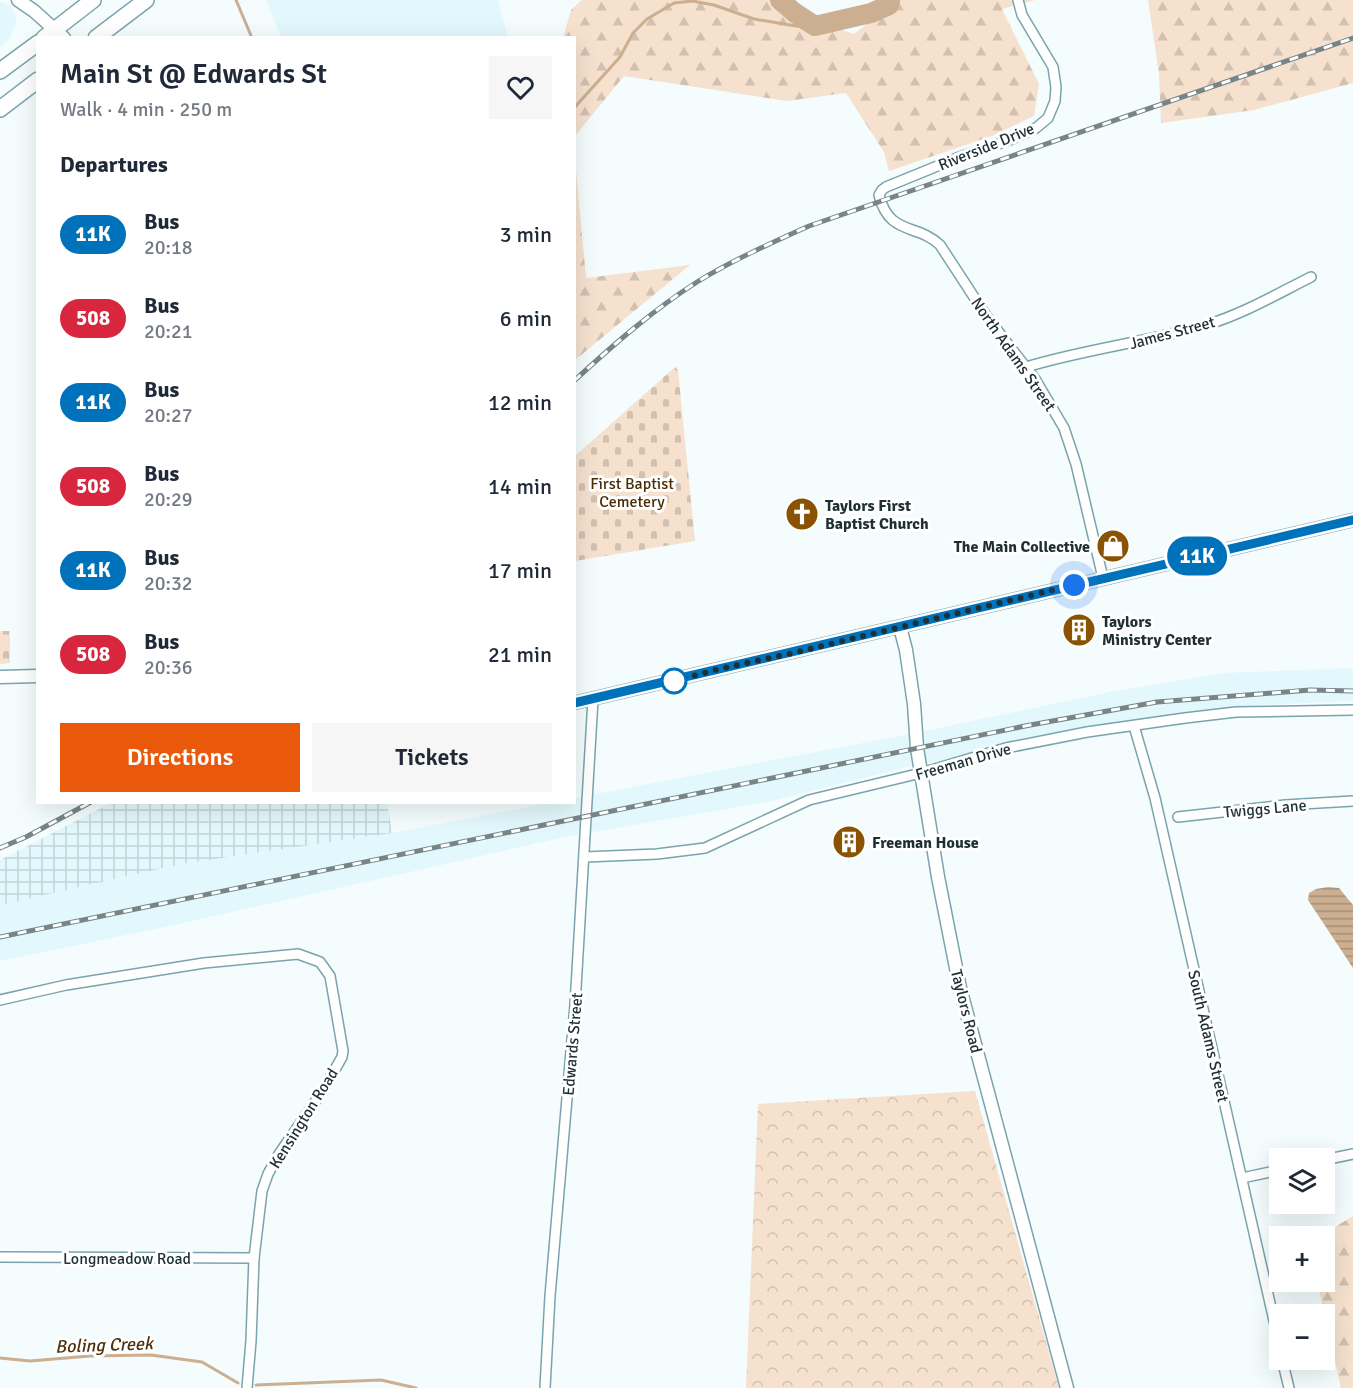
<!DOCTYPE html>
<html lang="en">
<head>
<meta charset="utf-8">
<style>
	:root { --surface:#fff; --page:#f6f6f7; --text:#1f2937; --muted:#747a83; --accent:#ea580c }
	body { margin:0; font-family:Signika,sans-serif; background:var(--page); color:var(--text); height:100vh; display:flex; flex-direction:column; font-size:22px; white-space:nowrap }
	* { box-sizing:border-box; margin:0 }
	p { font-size:20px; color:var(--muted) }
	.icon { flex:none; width:33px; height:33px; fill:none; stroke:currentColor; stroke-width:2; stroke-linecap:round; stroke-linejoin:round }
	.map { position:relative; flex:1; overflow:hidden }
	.drawer { position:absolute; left:36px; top:36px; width:540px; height:768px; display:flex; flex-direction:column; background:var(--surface); border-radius:0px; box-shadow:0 6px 24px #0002 }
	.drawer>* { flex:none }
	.badge { padding:0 12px; border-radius:20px; font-size:21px; line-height:39px }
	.buttons { position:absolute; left:1269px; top:1148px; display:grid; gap:12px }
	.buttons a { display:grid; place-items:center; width:66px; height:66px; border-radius:0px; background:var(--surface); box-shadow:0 6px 24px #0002; font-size:30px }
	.you { position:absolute; width:30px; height:30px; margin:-15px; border:4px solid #fff; border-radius:50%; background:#1a73e8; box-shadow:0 0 0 9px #1a73e833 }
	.map>.badge { position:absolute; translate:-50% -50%; box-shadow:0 0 0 3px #fff }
	h2 { padding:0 24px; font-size:22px; line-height:54px }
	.round { display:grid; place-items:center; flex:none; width:63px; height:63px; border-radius:0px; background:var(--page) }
	.headline { display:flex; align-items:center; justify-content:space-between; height:102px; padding:0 24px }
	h1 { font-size:28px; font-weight:600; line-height:45px }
	.button { display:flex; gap:12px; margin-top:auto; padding:12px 24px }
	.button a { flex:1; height:69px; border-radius:0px; background:var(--accent); color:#fff; font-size:24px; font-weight:600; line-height:69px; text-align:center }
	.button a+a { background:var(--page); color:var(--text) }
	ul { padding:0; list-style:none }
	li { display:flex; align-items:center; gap:18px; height:84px; padding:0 24px }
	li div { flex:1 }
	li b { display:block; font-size:22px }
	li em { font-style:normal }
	li .badge { min-width:66px; font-weight:700; text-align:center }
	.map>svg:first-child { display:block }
</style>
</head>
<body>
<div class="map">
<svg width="1353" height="1388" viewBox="0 0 1353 1388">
	<defs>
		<pattern id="industrial-grid" width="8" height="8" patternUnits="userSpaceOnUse" patternTransform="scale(1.5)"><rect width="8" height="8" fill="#e3f8fc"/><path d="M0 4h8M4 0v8" fill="none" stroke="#c2d5d8"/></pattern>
		<pattern id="forest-firs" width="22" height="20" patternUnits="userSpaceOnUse" patternTransform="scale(1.5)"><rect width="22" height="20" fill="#f5e1ce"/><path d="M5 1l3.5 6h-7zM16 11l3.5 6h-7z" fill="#d2c1b1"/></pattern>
		<pattern id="cemetery-stones" width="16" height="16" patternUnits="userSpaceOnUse" patternTransform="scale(1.5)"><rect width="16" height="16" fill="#f5e1ce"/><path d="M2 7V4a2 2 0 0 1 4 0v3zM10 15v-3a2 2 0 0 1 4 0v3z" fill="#d2c1b1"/></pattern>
		<pattern id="park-crowns" width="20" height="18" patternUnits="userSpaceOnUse" patternTransform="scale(1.5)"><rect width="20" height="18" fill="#f5e1ce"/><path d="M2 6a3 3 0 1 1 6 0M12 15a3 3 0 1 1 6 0" fill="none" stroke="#d2c1b1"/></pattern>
		<pattern id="water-rules" width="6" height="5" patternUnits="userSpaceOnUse" patternTransform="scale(1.5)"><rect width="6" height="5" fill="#ccae90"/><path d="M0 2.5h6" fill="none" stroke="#a58e76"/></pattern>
	</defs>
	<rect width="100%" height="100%" fill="#f4fcfe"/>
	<g fill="#e3f8fc">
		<polygon points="266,0 498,0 508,37 281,37"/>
		<polygon points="0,2 10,5 17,19 9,40 0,47"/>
		<polygon points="1353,668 1353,701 1257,705 1144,723 915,765 772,801 565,837 170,926 0,961 0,905 182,864 392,833 550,803 574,802 575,798 920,732 1110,692 1223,673"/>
	</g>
	<polygon fill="url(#industrial-grid)" points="113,802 387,803 392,833 182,864 0,905 0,860"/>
	<g fill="url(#forest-firs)">
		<polygon points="582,0 795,0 801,17 854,34 898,0 1035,0 1002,9 1039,84 1034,116 992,136 889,171 884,152 846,93 787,101 624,76 575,136 574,38 563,38 571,10"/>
		<polygon points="1148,0 1353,0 1353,83 1254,110 1161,123 1159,74"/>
		<polygon points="575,160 586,278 690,265 575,360"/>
		<polygon points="1353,1216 1353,1388 1341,1388 1317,1281 1324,1281 1324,1236 1320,1236"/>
	</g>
	<g fill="url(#cemetery-stones)">
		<polygon points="675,367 678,370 695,541 575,561 575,456"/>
		<polygon points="0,631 10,631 10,663 0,664"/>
	</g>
	<polygon fill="url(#park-crowns)" points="975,1091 1059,1388 746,1388 758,1104"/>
	<polygon fill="url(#water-rules)" points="1328,887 1339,888 1353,905 1353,968 1308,900 1309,893 1316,889"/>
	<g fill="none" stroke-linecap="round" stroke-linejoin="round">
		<g stroke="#ccae90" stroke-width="3">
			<polyline points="236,0 252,38"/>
			<polyline points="574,108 620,57 633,33 647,19 674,3 692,1 714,5 754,19 802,27 815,26"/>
			<polyline points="0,1358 30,1361 90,1356 151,1355 202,1362 238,1383"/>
			<polyline points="256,1385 381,1380 416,1388"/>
		</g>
		<polyline stroke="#ccae90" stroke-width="20" points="780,0 795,13 815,26 871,13 889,5 890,0"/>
		<defs>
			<g id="minor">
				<path d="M1018 0 1022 15 1053 67 1056 87 1055 101 1048 118 1036 128 1012 139 957 158 886 187 882 190 879 195C889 236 917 223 940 245L987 317 1035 379 1064 428 1076 464 1103 578"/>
				<path d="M1026 367C1085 349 1147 342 1206 325 1243 314 1277 294 1311 277"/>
				<polyline points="1134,726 1155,798 1280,1347"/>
				<polyline points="1178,817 1285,805 1353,801"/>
				<polyline points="585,857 657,854 705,848 809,800 921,773 1006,748 1087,732 1185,718 1236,712 1353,710"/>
				<polyline points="0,1000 66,985 204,963 298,954 320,962 330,976 343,1051 342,1057 324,1089 279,1154 268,1174 262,1191 254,1258 251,1341 247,1388"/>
				<polyline points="1324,1160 1353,1154"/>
				<polyline points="1242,1178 1280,1170"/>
				<polyline points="0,1257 254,1258"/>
				<polyline points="1282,1359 1289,1388"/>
				<polyline points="545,1388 550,1296 575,1005 593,699"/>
			</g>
			<g id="tertiary">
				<polyline points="18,0 34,11 64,38"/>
				<polyline points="900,627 906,650 914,704 917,748 938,877 960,988 1067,1388"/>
				<polyline points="0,677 38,676"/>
				<polyline points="574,703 1353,520"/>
			</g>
			<g id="primary">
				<polyline points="44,38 93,0"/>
				<polyline points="96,38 146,0"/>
				<polyline points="0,71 38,43"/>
				<polyline points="0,109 38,80"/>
			</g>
		</defs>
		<use href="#minor" stroke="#7aa4ac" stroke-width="12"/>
		<use href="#tertiary" stroke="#7aa4ac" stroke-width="15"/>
		<use href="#primary" stroke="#7aa4ac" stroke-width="18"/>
		<use href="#minor" stroke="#fff" stroke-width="9"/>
		<use href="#tertiary" stroke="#fff" stroke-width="12"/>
		<use href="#primary" stroke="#fff" stroke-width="15"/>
		<defs>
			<g id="rail">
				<path d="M574 381C613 345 653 310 697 282 733 260 771 243 809 226L1353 38"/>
				<polyline points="0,848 26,837 91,802"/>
				<polyline points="0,937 1025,726 1157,702 1310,690 1353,691"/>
			</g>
		</defs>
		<use href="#rail" stroke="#778588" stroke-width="5"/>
		<use href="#rail" stroke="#fff" stroke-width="3" stroke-dasharray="9" stroke-linecap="butt"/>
	</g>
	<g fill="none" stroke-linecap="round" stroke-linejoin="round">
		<defs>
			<polyline id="line" points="574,703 1353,520"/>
		</defs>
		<use href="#line" stroke="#fff" stroke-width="14"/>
		<use href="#line" stroke="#0072bc" stroke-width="9"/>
		<polyline stroke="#1e3033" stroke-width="6" stroke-dasharray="0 10.8" points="674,681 719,669 793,653 1074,585"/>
	</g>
	<defs>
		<symbol id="church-disc" viewBox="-11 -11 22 22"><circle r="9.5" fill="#8a5304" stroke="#fff"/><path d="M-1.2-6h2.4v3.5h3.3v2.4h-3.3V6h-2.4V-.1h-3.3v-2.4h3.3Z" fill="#fff"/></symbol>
		<symbol id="shop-disc" viewBox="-11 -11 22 22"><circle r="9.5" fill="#8a5304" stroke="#fff"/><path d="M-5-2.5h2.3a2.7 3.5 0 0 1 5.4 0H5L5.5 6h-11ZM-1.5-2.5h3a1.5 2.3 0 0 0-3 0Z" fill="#fff"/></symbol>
		<symbol id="building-disc" viewBox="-11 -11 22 22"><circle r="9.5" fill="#8a5304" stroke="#fff"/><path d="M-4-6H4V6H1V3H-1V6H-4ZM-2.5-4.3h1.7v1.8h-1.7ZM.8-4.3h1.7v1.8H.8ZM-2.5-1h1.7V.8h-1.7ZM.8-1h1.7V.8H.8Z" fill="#fff"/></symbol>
	</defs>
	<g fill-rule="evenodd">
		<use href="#church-disc" x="783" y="495" width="38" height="38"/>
		<use href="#shop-disc" x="1094" y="527" width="38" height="38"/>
		<use href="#building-disc" x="1060" y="611" width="38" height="38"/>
		<use href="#building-disc" x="830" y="823" width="38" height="38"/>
	</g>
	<circle fill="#fff" stroke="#0072bc" stroke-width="3" cx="674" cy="681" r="12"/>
	<g text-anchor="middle" stroke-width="6" stroke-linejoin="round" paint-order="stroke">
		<g font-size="16" fill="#1e3033" stroke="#fff">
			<text transform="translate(986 146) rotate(-22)" y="6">Riverside Drive</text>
			<text transform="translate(1172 332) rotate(-15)" y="6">James Street</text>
			<text transform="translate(1014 354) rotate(55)" y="6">North Adams Street</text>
			<text transform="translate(963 761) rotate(-16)" y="6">Freeman Drive</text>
			<text transform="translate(1265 808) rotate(-5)" y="6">Twiggs Lane</text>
			<text transform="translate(967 1011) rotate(76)" y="6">Taylors Road</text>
			<text transform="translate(1209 1036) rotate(77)" y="6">South Adams Street</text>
			<text transform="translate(572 1044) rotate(-85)" y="6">Edwards Street</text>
			<text transform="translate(303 1118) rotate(-58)" y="6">Kensington Road</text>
			<text x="127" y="1264">Longmeadow Road</text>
		</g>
		<g font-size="16" fill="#4a2c05" stroke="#fff">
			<text x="632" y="489">First Baptist<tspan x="632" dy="18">Cemetery</tspan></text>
		</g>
		<g font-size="16" font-weight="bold" fill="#1e3033" stroke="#fff" text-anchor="start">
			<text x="825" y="511">Taylors First<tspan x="825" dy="18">Baptist Church</tspan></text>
			<text x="1090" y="552" text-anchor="end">The Main Collective</text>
			<text x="1102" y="627">Taylors<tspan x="1102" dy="18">Ministry Center</tspan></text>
			<text x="872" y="848">Freeman House</text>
		</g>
		<g font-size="18" font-style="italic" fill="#4f310b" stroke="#fff">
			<text transform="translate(104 1345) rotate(-2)" y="6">Boling Creek</text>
		</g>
	</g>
</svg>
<div class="buttons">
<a><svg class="icon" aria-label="layers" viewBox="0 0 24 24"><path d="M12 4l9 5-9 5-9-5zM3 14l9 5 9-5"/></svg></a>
<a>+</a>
<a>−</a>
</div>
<div class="you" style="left:1074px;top:585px"></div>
<b class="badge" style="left:1197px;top:556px;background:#0072bc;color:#fff">11K</b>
<section class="drawer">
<div class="headline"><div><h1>Main St @ Edwards St</h1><p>Walk · 4 min · 250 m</p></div><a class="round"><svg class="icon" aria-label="heart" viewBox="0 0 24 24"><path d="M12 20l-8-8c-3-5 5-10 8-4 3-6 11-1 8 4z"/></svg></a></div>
<h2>Departures</h2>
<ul>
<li><span class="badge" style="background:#0072bc;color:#fff">11K</span><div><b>Bus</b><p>20:18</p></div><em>3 min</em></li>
<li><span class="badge" style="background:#d7263d;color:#fff">508</span><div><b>Bus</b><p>20:21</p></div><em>6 min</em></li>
<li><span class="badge" style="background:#0072bc;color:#fff">11K</span><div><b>Bus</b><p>20:27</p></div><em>12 min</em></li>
<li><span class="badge" style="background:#d7263d;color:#fff">508</span><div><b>Bus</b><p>20:29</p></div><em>14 min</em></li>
<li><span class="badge" style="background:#0072bc;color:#fff">11K</span><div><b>Bus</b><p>20:32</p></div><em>17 min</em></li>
<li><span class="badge" style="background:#d7263d;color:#fff">508</span><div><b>Bus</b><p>20:36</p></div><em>21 min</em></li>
</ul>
<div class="button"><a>Directions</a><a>Tickets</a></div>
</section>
</div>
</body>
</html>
